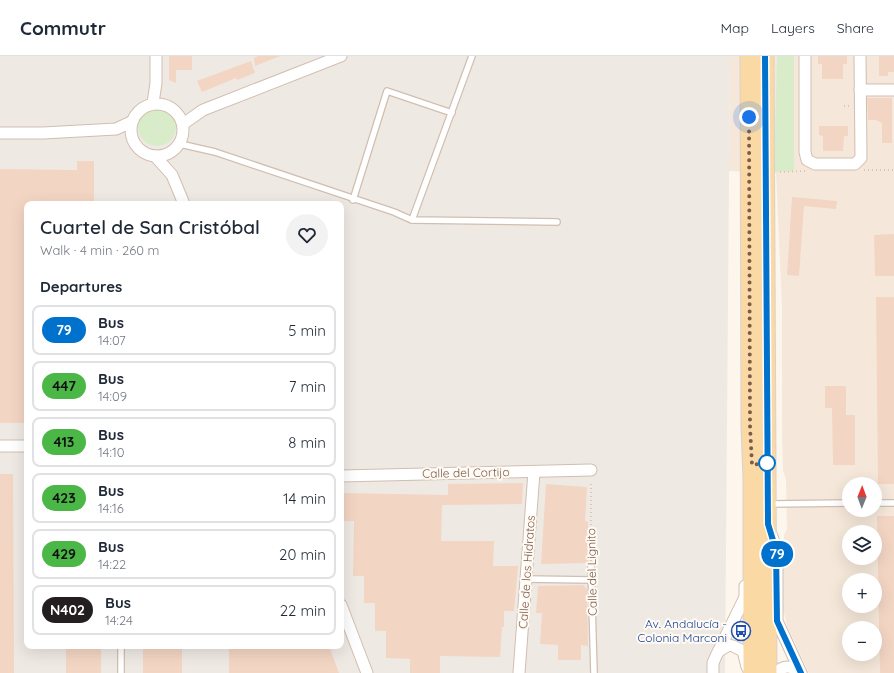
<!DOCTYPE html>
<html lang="en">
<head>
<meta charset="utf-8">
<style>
	:root { --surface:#fff; --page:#f2f2f3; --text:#1f2937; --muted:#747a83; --line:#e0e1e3 }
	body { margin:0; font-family:Quicksand,sans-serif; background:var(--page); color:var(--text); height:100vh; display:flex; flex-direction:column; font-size:15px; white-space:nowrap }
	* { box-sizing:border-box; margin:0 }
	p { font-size:13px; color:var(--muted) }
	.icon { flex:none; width:22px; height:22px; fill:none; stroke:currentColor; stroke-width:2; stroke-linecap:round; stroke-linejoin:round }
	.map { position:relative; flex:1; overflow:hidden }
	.drawer { position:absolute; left:24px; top:145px; width:320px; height:448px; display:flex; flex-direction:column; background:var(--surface); border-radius:8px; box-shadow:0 4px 16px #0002 }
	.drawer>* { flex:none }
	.badge { padding:0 8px; border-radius:13px; font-size:14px; line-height:26px }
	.needle { width:26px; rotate:1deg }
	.buttons { position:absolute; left:842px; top:421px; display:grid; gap:8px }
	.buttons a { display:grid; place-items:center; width:40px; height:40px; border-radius:50%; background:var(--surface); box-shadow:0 4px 16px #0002; font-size:20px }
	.you { position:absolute; width:20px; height:20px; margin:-10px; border:3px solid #fff; border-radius:50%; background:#1a73e8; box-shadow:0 0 0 6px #1a73e833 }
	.map>.badge { position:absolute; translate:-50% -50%; box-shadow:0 0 0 2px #fff }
	h2 { padding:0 16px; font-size:15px; line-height:36px }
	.round { display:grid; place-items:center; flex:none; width:42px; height:42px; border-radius:21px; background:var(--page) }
	.overview { display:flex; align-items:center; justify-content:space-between; height:68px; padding:0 16px }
	h1 { font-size:19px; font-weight:600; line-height:30px }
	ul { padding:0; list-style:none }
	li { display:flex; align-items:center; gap:12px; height:50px; margin:0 8px 6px; padding:0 8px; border:2px solid var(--line); border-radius:8px }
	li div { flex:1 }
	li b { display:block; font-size:15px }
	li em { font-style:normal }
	li .badge { min-width:44px; font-weight:700; text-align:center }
	header { display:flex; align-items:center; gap:24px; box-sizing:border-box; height:56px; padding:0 20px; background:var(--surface); border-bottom:1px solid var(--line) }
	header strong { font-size:19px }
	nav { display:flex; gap:22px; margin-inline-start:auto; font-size:14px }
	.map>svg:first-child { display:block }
</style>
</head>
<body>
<header>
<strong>Commutr</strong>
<nav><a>Map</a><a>Layers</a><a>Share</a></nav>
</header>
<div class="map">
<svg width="894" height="617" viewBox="0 0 894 617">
	<rect width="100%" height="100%" fill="#fdf6ec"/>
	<path fill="#f5e8da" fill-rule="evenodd" d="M730 0H894V617H809L787 570 783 553 781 491H784V479L787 473 786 424 783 414 782 382V252L776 117 729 115ZM849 428H875V454H849ZM849 476H875V502H849ZM849 524H875V550H849ZM849 572H875V598H849Z"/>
	<path fill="#efe9e4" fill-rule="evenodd" d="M0 0H730L725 617H0ZM27 148H341V590H27Z"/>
	<g fill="#d8ecc9">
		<polygon points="777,0 794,0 794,115 774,116"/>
		<circle cx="157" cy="71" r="19"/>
	</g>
	<g fill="#f3d5c3">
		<polygon points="169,0 192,0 192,14 176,14 176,27 169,24"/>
		<polygon points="258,0 280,0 255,10 254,2"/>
		<polygon points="818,0 847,0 847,8 843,8 843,23 822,23 822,8 818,8"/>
		<polygon points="879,0 894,0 894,16 888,16 888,20 879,20"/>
		<polygon points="251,5 255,17 237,24 236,22 202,36 197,25"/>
		<polygon points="867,42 892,42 892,87 882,87 882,67 876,64 868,64"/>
		<polygon points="819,70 848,70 848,80 844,80 843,95 823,95 823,80 819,79"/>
		<polygon points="77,105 94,105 94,148 27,148 27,367 0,367 0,113 77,114"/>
		<polygon points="792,141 837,145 836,153 804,150 799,220 787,219"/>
		<polygon points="894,178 894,220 875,220 874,179"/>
		<polygon points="876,241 894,241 894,428 878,428"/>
		<polygon points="825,330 846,330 846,359 855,359 855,409 833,409 832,352 825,352"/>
		<polygon points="0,418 13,418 14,617 0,617"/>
		<polygon points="523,427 522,448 442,449 441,485 494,485 493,510 518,510 514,555 504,555 504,571 502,571 500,601 440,600 440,617 410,617 410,603 386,602 386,575 375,575 375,547 364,547 364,520 353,520 354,465 341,465 341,437 448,439 448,428"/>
		<polygon points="546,428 587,431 585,465 588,466 588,507 541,508"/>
		<polygon points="877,460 894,460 894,617 880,617"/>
		<polygon points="583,529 587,533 588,590 581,589 581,604 558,604 558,589 540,588 542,557 536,557 538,530"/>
		<rect x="66" y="590" width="35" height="27"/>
		<rect x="143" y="590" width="39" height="27"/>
		<polygon points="229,590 329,590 339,617 229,617"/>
	</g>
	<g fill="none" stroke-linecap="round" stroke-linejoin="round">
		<defs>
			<g id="lane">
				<polyline points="180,88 215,96 394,156 412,164 557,166"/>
				<polyline points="353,144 387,35 452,57"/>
				<polyline points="412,164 472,0"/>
				<polyline points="875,447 894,447"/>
				<polyline points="770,448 849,447"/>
				<polyline points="591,511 594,617"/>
				<polyline points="526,523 591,524"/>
				<polyline points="121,590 121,617"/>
			</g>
			<g id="street">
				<polyline points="805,0 805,96 807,104 815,108 855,108 861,102 860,0"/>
				<polyline points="860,34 894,34"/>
				<polyline points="153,47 156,27 156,0"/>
				<circle cx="157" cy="74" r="26"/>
				<polyline points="183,68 203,54 341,0"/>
				<polyline points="0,77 43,77 116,73 131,66"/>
				<polyline points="155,100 172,119 184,148"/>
				<polyline points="0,390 27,390"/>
				<polyline points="341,420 591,414"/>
				<polyline points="771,478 777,494 777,565 801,617"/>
				<polyline points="341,549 367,617"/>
				<polyline points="719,595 729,589 733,590 743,595 747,611"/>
				<polyline points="519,617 534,416"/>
				<polyline points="713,617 713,607 716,600 745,541 745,530"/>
				<path d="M776 617C784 608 792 610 801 617"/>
			</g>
			<g id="primary">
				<polyline points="749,0 750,370 752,422 752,617"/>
				<polyline points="765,0 768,617"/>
			</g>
		</defs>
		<use href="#lane" stroke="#d1beb0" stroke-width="8"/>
		<use href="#street" stroke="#d1beb0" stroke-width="13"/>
		<use href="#primary" stroke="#dad1cd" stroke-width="19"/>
		<g stroke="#d9b8a5" stroke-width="1.5" stroke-dasharray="1 3" stroke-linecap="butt">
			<polyline points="844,50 850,50"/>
			<polyline points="864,114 894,114"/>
			<polyline points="780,116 806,115"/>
			<polyline points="591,505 591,425"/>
		</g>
		<use href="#lane" stroke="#fff" stroke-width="5.5"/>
		<use href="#street" stroke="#fff" stroke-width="11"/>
		<use href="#primary" stroke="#fbd9a5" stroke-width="17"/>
	</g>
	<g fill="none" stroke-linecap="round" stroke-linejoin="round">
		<defs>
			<polyline id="line" points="765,0 768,468 776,494 777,565 801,617"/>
		</defs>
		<use href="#line" stroke="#fff" stroke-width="9"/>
		<use href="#line" stroke="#0072ce" stroke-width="6"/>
		<polyline stroke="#7a5c4d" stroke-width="4" stroke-dasharray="0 7.2" points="749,61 750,370 752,409 767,407"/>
	</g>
	<defs>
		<symbol id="bus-ring" viewBox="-11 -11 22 22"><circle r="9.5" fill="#fffaf3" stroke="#1a4fb4" stroke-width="1.5"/><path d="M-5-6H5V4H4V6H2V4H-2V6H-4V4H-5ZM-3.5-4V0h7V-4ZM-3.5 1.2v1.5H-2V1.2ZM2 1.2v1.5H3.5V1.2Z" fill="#1a4fb4"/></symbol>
	</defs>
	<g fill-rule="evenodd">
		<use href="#bus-ring" x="730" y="564" width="22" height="22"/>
	</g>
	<circle fill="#fff" stroke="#0072ce" stroke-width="2" cx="767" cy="407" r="8"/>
	<g text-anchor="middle" stroke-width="4" stroke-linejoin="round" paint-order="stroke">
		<g font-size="12" fill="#7a5c4d" stroke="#fffaf3">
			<text transform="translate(466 417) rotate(-1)" y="4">Calle del Cortijo</text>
			<text transform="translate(527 516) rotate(-86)" y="4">Calle de los Hidratos</text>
			<text transform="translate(592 516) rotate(-91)" y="4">Calle del Lignito</text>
		</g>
		<g font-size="12" fill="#164399" stroke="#fffaf3" text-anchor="end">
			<text x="727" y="572">Av. Andalucía -<tspan x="727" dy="14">Colonia Marconi</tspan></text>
		</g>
	</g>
</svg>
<div class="buttons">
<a><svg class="needle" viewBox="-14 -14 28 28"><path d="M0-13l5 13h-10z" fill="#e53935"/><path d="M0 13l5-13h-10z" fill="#747a83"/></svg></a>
<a><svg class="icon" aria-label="layers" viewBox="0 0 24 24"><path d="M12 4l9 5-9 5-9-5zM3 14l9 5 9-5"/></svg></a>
<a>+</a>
<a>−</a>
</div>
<div class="you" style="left:749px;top:61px"></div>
<b class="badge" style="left:777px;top:498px;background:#0072ce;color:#fff">79</b>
<section class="drawer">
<div class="overview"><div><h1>Cuartel de San Cristóbal</h1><p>Walk · 4 min · 260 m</p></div><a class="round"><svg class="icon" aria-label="heart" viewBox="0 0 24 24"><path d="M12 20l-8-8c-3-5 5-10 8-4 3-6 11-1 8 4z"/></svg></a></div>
<h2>Departures</h2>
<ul>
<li><span class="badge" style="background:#0072ce;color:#fff">79</span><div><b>Bus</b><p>14:07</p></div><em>5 min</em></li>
<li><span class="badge" style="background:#4ab747;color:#111">447</span><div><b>Bus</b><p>14:09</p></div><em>7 min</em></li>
<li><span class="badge" style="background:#4ab747;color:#111">413</span><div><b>Bus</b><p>14:10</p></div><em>8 min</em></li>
<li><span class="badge" style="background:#4ab747;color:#111">423</span><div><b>Bus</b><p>14:16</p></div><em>14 min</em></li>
<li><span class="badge" style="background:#4ab747;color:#111">429</span><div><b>Bus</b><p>14:22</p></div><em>20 min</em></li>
<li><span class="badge" style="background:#231f20;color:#fff">N402</span><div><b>Bus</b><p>14:24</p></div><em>22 min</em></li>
</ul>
</section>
</div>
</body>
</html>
